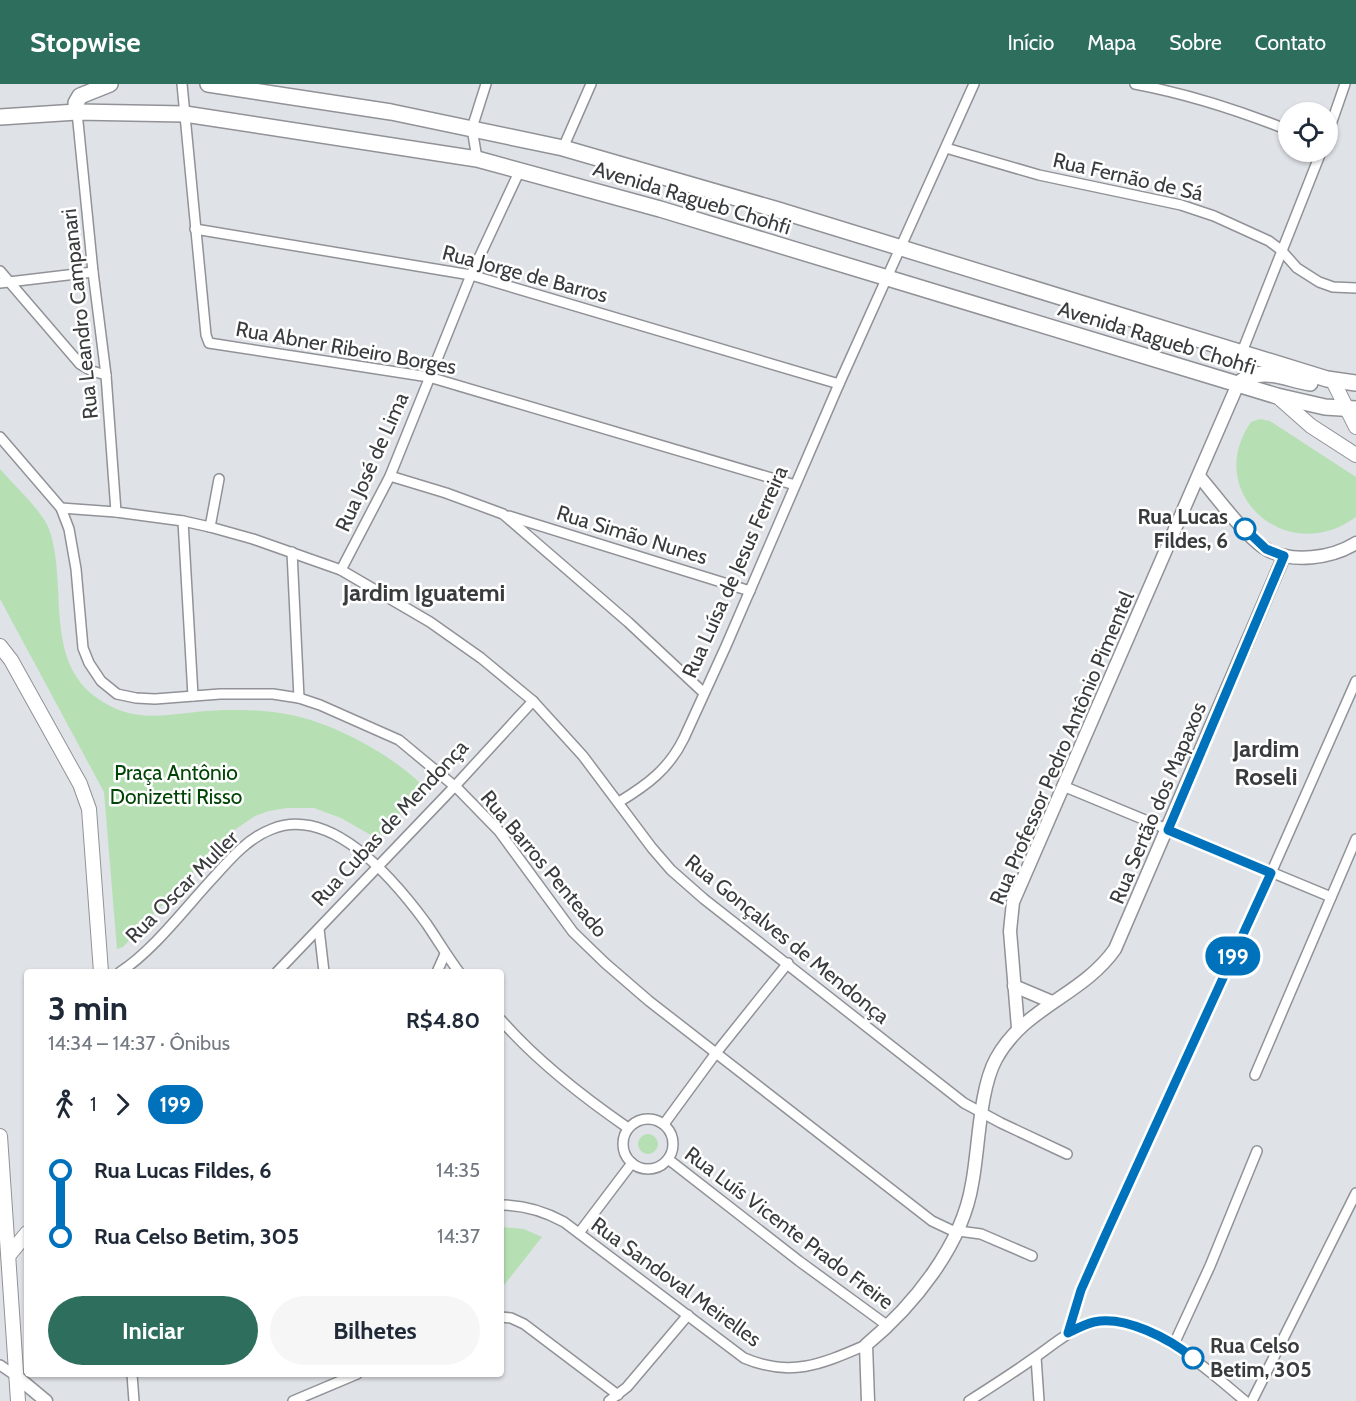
<!DOCTYPE html>
<html lang="pt">
<head>
<meta charset="utf-8">
<style>
	:root { --surface:#fff; --page:#f6f6f7; --text:#1f2937; --muted:#747a83; --accent:#2e6e5d }
	body { margin:0; font-family:Cabin,sans-serif; background:var(--page); color:var(--text); height:100vh; display:flex; flex-direction:column; font-size:22px; white-space:nowrap }
	* { box-sizing:border-box; margin:0 }
	p { font-size:20px; color:var(--muted) }
	.icon { flex:none; width:33px; height:33px; fill:none; stroke:currentColor; stroke-width:2; stroke-linecap:round; stroke-linejoin:round }
	.map { position:relative; flex:1; overflow:hidden }
	.drawer { position:absolute; left:24px; top:885px; width:480px; height:408px; display:flex; flex-direction:column; background:var(--surface); border-radius:6px; box-shadow:0 2px 4px #0004 }
	.drawer>* { flex:none }
	.badge { padding:0 12px; border-radius:20px; font-size:21px; line-height:39px }
	.controls { position:absolute; left:1278px; top:18px; display:grid; gap:12px }
	.controls a { display:grid; place-items:center; width:60px; height:60px; border-radius:50%; background:var(--surface); box-shadow:0 2px 4px #0004; font-size:30px }
	.map>.badge { position:absolute; translate:-50% -50%; box-shadow:0 0 0 3px #fff }
	.legs { display:flex; align-items:center; gap:9px; height:66px; padding:0 24px; font-size:20px }
	.legs p { margin-inline-start:auto }
	.head { display:flex; align-items:center; justify-content:space-between; height:102px; padding:0 24px }
	h1 { font-size:33px; font-weight:800; line-height:45px }
	.action { display:flex; gap:12px; margin-top:auto; padding:12px 24px }
	.action a { flex:1; height:69px; border-radius:36px; background:var(--accent); color:#fff; font-size:24px; font-weight:800; line-height:69px; text-align:center }
	.action a+a { background:var(--page); color:var(--text) }
	ul { padding:0 24px; list-style:none }
	li { display:flex; align-items:center; gap:21px; height:66px; font-size:22px }
	li i { display:grid; place-items:center; width:9px; height:100%; margin:0 8px; background:currentColor }
	li i::after { content:''; width:15px; height:15px; margin:-8px; border:4px solid; border-radius:50%; background:var(--surface) }
	li p { margin-inline-start:auto }
	li:first-child i { background:linear-gradient(#0000 50%,currentColor 0) }
	li:last-child i { background:linear-gradient(currentColor 50%,#0000 0) }
	header { display:flex; align-items:center; gap:36px; box-sizing:border-box; height:84px; padding:0 30px; background:var(--accent); color:#fff }
	header strong { font-size:28px }
	nav { display:flex; gap:33px; margin-inline-start:auto; font-size:21px }
	.map>svg:first-child { display:block }
</style>
</head>
<body>
<header>
<strong>Stopwise</strong>
<nav><a>Início</a><a>Mapa</a><a>Sobre</a><a>Contato</a></nav>
</header>
<div class="map">
<svg width="1356" height="1317" viewBox="0 0 1356 1317">
	<rect width="100%" height="100%" fill="#dfe2e7"/>
	<g fill="#b6e0b4">
		<path d="M1260 335 1270 337 1356 393V433C1286 484 1202 408 1251 338Z"/>
		<path d="M0 385C13 400 43 428 49 445 68 498 44 572 93 611 136 645 174 627 224 626 246 626 270 626 291 631 334 639 396 673 425 704L376 754 341 734 314 724H287L269 727 255 732 230 749 123 863 117 865 104 708 0 515Z"/>
		<circle cx="648" cy="1060" r="10"/>
		<polygon points="501,1143 524,1145 542,1153 501,1205"/>
	</g>
	<g fill="none" stroke-linecap="round" stroke-linejoin="round">
		<defs>
			<g id="minor">
				<polyline points="182,0 206,251 209,259 429,293 795,401"/>
				<path d="M1135 0C1188 10 1238 26 1288 46"/>
				<polyline points="77,28 93,188 106,291 116,428"/>
				<polyline points="1328,49 1345,0"/>
				<polyline points="563,64 591,0"/>
				<polyline points="946,64 1039,91 1181,121 1214,132 1269,157 1281,166 1297,184 1319,198 1333,203 1356,204"/>
				<polyline points="477,75 472,44 486,0"/>
				<polyline points="195,145 471,191 839,300"/>
				<polyline points="0,187 80,280 92,287 106,291"/>
				<polyline points="0,199 93,188"/>
				<polyline points="1242,268 1321,68"/>
				<polyline points="0,353 61,424 69,445 76,485 83,564 89,579 101,597 117,610 136,614 155,615 220,610 273,610 299,614 320,621 399,656 458,705 499,747 573,848 605,879 649,917 932,1137 951,1146 981,1150 1032,1172"/>
				<polyline points="390,392 446,409 503,430 628,538 704,609"/>
				<polyline points="61,424 116,428 183,437 210,443 253,455 341,486 430,538 481,574 533,617 583,672 652,764 671,786 704,815 964,1019 1001,1039 1067,1070"/>
				<polyline points="509,432 750,507"/>
				<polyline points="183,437 193,612"/>
				<polyline points="210,443 219,395"/>
				<polyline points="292,468 299,614"/>
				<polyline points="341,486 390,392 471,191 520,86"/>
				<polyline points="1063,702 1331,813"/>
				<path d="M619 718C647 701 669 685 684 654L726 562 839 300 974 0"/>
				<polyline points="319,845 324,888"/>
				<path d="M120 888C153 867 186 823 213 794 230 775 248 754 272 745 332 721 395 797 426 839 437 855 447 872 459 888"/>
				<polyline points="277,888 455,702 533,617"/>
				<polyline points="437,888 445,870"/>
				<path d="M501 936C535 975 586 1015 628 1044"/>
				<polyline points="1255,991 1356,755"/>
				<circle cx="648" cy="1060" r="25"/>
				<polyline points="664,1040 716,969 788,879"/>
				<polyline points="668,1075 799,1177 888,1242"/>
				<path d="M501 1121C524 1121 544 1127 564 1138L744 1274C791 1294 822 1280 866 1261"/>
				<polyline points="579,1149 632,1079"/>
				<polyline points="501,1233 511,1234 524,1240 618,1311"/>
				<polyline points="1068,1249 1081,1206 1105,1152 1271,789 1356,597"/>
				<polyline points="1174,1260 1210,1182 1257,1067"/>
				<polyline points="1036,1273 1039,1317"/>
				<polyline points="0,1281 16,1292"/>
				<polyline points="132,1290 134,1317"/>
				<polyline points="293,1317 357,1290"/>
				<polyline points="609,1317 627,1303 688,1231"/>
				<path d="M969 1317C991 1303 1013 1289 1034 1274 1053 1261 1069 1246 1092 1239 1142 1224 1210 1288 1245 1317"/>
				<polyline points="1252,1317 1356,1109"/>
			</g>
			<g id="tertiary">
				<path d="M1199 392C1215 411 1246 453 1266 465 1292 480 1332 474 1356 459"/>
				<polyline points="1014,902 1052,918"/>
				<polyline points="1018,944 1010,847 1013,818 1238,300"/>
				<polyline points="16,1292 46,1317"/>
				<path d="M868 1317 866 1261C913 1222 962 1162 972 1100 979 1065 979 1006 996 975 1024 923 1082 912 1115 865L1284 472"/>
			</g>
			<g id="secondary">
				<polyline points="1333,297 1356,343"/>
				<polyline points="1277,312 1311,342 1356,371"/>
				<polyline points="0,562 11,576 80,700 89,725 101,888"/>
				<polyline points="0,1052 18,1317"/>
				<polyline points="9,1171 27,1149"/>
			</g>
			<g id="primary">
				<polyline points="208,0 391,28 563,64 778,126 1327,295 1356,299"/>
				<polyline points="77,28 76,19 80,12 110,0"/>
				<polyline points="0,33 77,28 185,30 477,75 660,125 1277,312 1325,323 1356,325"/>
				<path d="M1238 300C1261 281 1283 294 1310 299"/>
			</g>
		</defs>
		<use href="#minor" stroke="#909297" stroke-width="12"/>
		<use href="#tertiary" stroke="#909297" stroke-width="15"/>
		<use href="#secondary" stroke="#909297" stroke-width="16"/>
		<use href="#primary" stroke="#909297" stroke-width="18"/>
		<use href="#minor" stroke="#fff" stroke-width="9"/>
		<use href="#tertiary" stroke="#fff" stroke-width="12"/>
		<use href="#secondary" stroke="#fff" stroke-width="14"/>
		<use href="#primary" stroke="#fff" stroke-width="15"/>
	</g>
	<g fill="none" stroke-linecap="round" stroke-linejoin="round">
		<defs>
			<path id="line-1" d="M1193 1274C1170 1255 1125 1231 1094 1238 1085 1240 1076 1245 1068 1249L1081 1206 1105 1152 1271 789 1168 746 1284 472 1266 465 1245 445"/>
		</defs>
		<use href="#line-1" stroke="#fff" stroke-width="14"/>
		<use href="#line-1" stroke="#0072bc" stroke-width="9"/>
	</g>
	<g fill="#fff" stroke="#0072bc" stroke-width="3">
		<circle cx="1245" cy="445" r="10"/>
		<circle cx="1193" cy="1274" r="10"/>
	</g>
	<g text-anchor="middle" stroke-width="5" stroke-linejoin="round" paint-order="stroke">
		<g font-size="21" fill="#3a3b3d" stroke="#fff">
			<text transform="translate(1128 93) rotate(13)" y="7">Rua Fernão de Sá</text>
			<text transform="translate(692 114) rotate(17)" y="7">Avenida Ragueb Chohfi</text>
			<text transform="translate(525 190) rotate(15)" y="7">Rua Jorge de Barros</text>
			<text transform="translate(80 230) rotate(-96)" y="7">Rua Leandro Campanari</text>
			<text transform="translate(1157 254) rotate(17)" y="7">Avenida Ragueb Chohfi</text>
			<text transform="translate(346 264) rotate(10)" y="7">Rua Abner Ribeiro Borges</text>
			<text transform="translate(372 378) rotate(-66)" y="7">Rua José de Lima</text>
			<text transform="translate(632 451) rotate(17)" y="7">Rua Simão Nunes</text>
			<text transform="translate(735 488) rotate(-66)" y="7">Rua Luísa de Jesus Ferreira</text>
			<text transform="translate(1062 664) rotate(-67)" y="7">Rua Professor Pedro Antônio Pimentel</text>
			<text transform="translate(1158 719) rotate(-67)" y="7">Rua Sertão dos Mapaxos</text>
			<text transform="translate(390 739) rotate(-47)" y="7">Rua Cubas de Mendonça</text>
			<text transform="translate(544 780) rotate(50)" y="7">Rua Barros Penteado</text>
			<text transform="translate(182 803) rotate(-45)" y="7">Rua Oscar Muller</text>
			<text transform="translate(787 855) rotate(39)" y="7">Rua Gonçalves de Mendonça</text>
			<text transform="translate(789 1144) rotate(37)" y="7">Rua Luís Vicente Prado Freire</text>
			<text transform="translate(676 1198) rotate(36)" y="7">Rua Sandoval Meirelles</text>
		</g>
		<g font-size="21" font-weight="bold" fill="#3a3b3d" stroke="#fff" text-anchor="end">
			<text x="1228" y="440">Rua Lucas<tspan x="1228" dy="24">Fildes, 6</tspan></text>
			<text x="1210" y="1269" text-anchor="start">Rua Celso<tspan x="1210" dy="24">Betim, 305</tspan></text>
		</g>
		<g font-size="21" fill="#004505" stroke="#fff">
			<text x="176" y="696">Praça Antônio<tspan x="176" dy="24">Donizetti Risso</tspan></text>
		</g>
		<g font-size="24" font-weight="bold" fill="#3a3b3d" stroke="#fff">
			<text x="424" y="517">Jardim Iguatemi</text>
			<text x="1266" y="673">Jardim<tspan x="1266" dy="28">Roseli</tspan></text>
		</g>
	</g>
</svg>
<div class="controls">
<a><svg class="icon" aria-label="locate" viewBox="0 0 24 24"><circle cx="12" cy="12" r="6"/><path d="M12 2v4M12 18v4M2 12h4M18 12h4"/></svg></a>
</div>
<b class="badge" style="left:1233px;top:872px;background:#0072bc;color:#fff">199</b>
<section class="drawer">
<div class="head"><div><h1>3 min</h1><p>14:34 – 14:37 · Ônibus</p></div><b>R$4.80</b></div>
<div class="legs"><svg class="icon" aria-label="walk" viewBox="0 0 24 24"><circle cx="13" cy="4" r="2"/><path d="M13 8l-2 6 4 7M11 14l-3 7M7 12l3-4h3l4 4"/></svg>1<svg class="icon" aria-label="forward" viewBox="0 0 24 24"><path d="M9 5l7 7-7 7"/></svg><b class="badge" style="background:#0072bc;color:#fff">199</b></div>
<ul>
<li><i style="color:#0072bc"></i><b>Rua Lucas Fildes, 6</b><p>14:35</p></li>
<li><i style="color:#0072bc"></i><b>Rua Celso Betim, 305</b><p>14:37</p></li>
</ul>
<div class="action"><a>Iniciar</a><a>Bilhetes</a></div>
</section>
</div>
</body>
</html>
